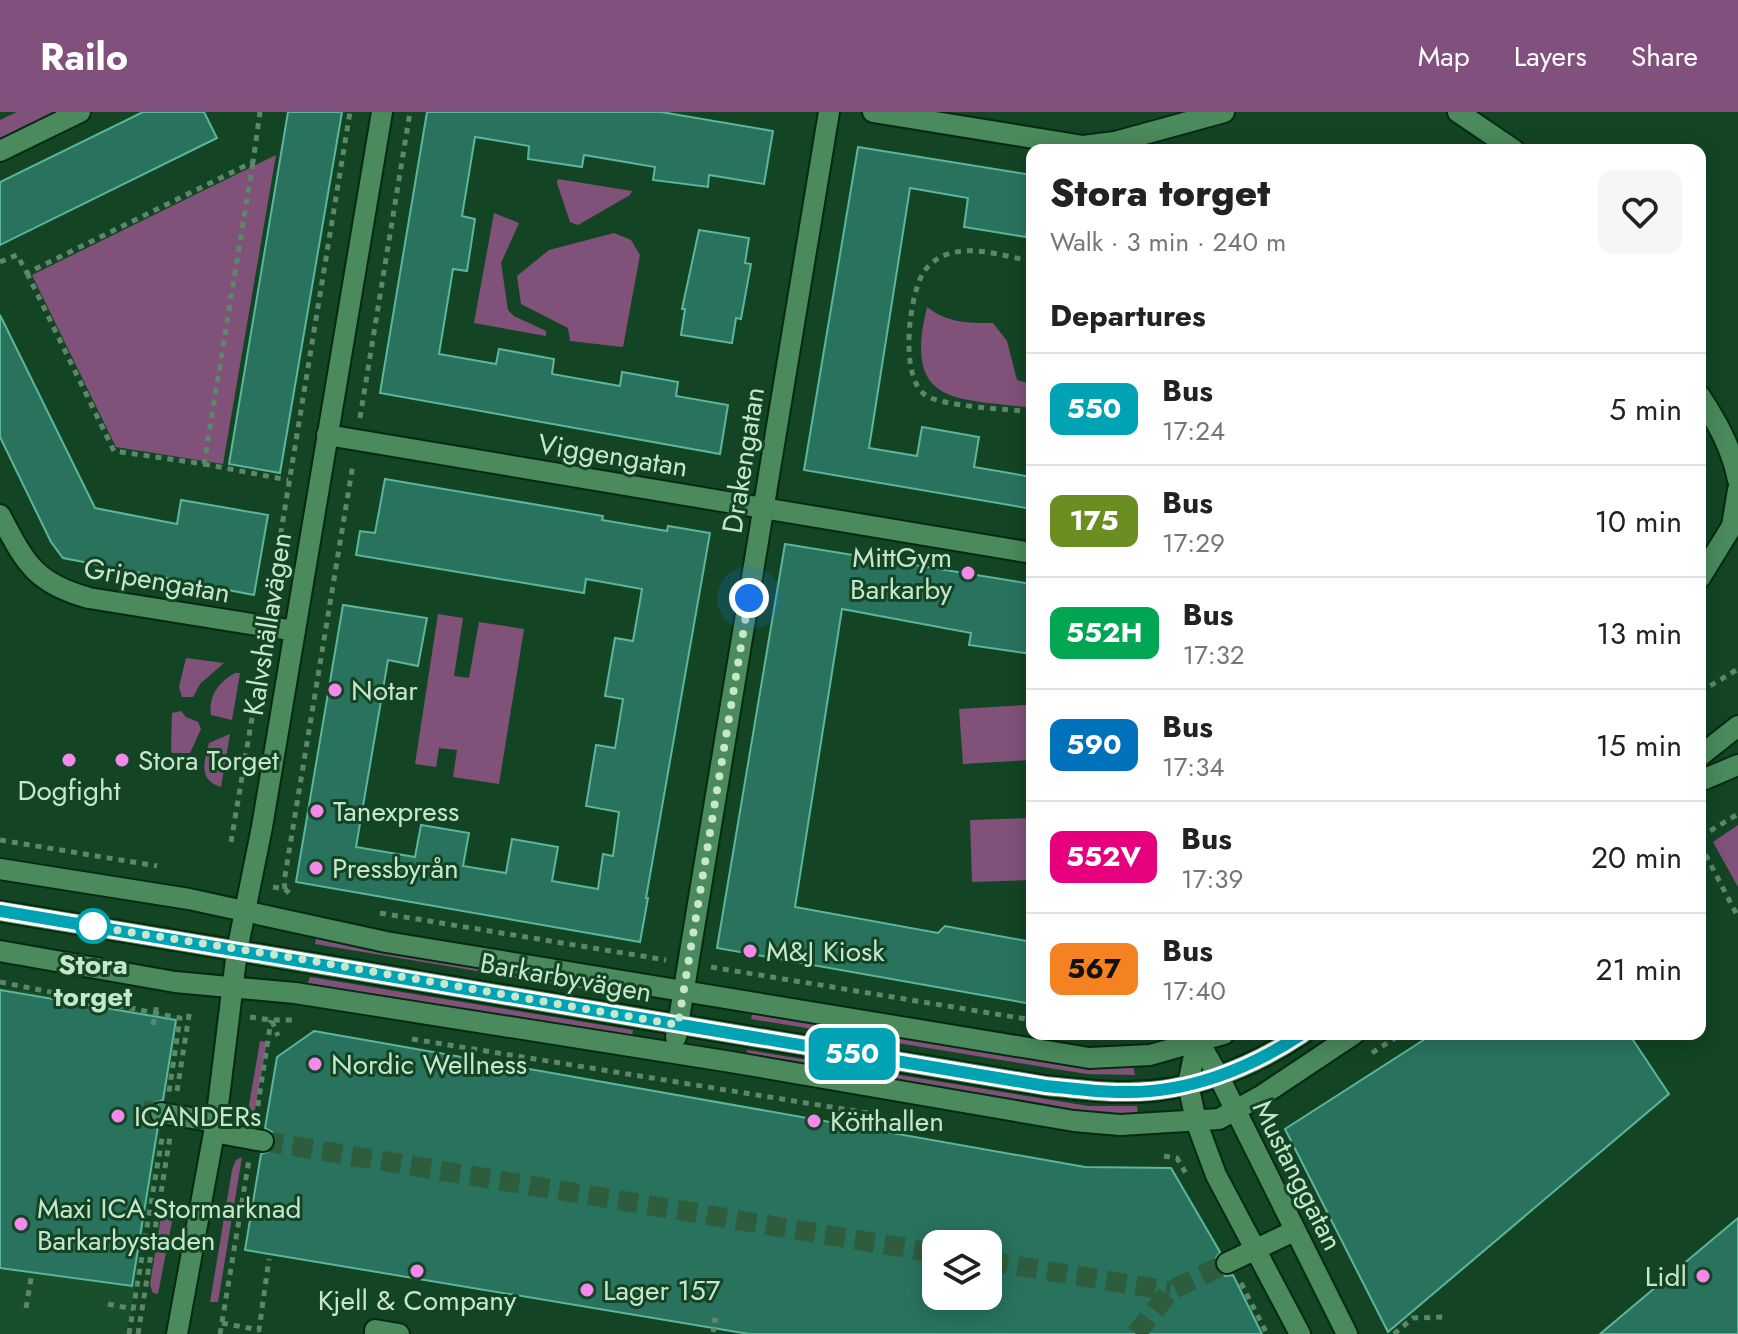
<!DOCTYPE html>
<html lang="en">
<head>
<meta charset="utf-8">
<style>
	:root { --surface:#fff; --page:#f6f6f6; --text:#222; --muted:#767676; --line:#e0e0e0; --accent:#82507c }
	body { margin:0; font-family:Jost,sans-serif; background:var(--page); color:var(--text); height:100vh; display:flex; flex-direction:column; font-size:30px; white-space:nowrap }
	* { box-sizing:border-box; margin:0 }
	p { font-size:26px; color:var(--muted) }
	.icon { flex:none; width:44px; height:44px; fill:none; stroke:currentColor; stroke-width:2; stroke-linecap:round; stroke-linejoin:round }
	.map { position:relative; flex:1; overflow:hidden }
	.side { position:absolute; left:1026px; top:32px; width:680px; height:896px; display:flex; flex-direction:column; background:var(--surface); border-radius:16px; box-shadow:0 4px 20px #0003 }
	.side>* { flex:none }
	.badge { padding:0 16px; border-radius:12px; font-size:28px; line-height:52px }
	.controls { position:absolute; left:922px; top:1118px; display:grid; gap:16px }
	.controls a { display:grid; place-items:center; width:80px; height:80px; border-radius:16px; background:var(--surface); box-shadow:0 4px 20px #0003; font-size:40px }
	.you { position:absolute; width:40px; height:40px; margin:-20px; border:6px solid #fff; border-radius:50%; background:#1a73e8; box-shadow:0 0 0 12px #1a73e833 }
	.map>.badge { position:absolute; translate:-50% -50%; box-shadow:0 0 0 4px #fff }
	h2 { padding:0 24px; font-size:30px; line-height:72px }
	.round { display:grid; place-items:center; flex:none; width:84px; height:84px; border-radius:16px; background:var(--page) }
	.overview { display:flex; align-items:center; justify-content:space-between; height:136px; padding:0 24px }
	h1 { font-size:38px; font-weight:800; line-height:60px }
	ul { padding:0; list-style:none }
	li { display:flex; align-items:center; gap:24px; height:112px; padding:0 24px; border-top:2px solid var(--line) }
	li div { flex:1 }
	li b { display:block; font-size:30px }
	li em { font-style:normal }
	li .badge { min-width:88px; font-weight:700; text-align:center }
	header { display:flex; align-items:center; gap:48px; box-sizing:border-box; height:112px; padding:0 40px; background:var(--accent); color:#fff }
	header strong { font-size:38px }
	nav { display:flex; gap:44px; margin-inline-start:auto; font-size:28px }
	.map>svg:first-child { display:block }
</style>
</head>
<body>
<header>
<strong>Railo</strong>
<nav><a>Map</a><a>Layers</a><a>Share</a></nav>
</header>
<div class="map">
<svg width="1738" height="1222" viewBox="0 0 1738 1222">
	<rect width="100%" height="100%" fill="#134524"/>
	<polygon fill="#18502b" points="0,875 179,905 127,1222 0,1222"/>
	<g fill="#80527a">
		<polygon points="17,0 59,0 0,29 0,8"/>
		<polygon points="276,43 223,352 116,335 32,163"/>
		<polygon points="558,67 632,79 630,83 578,113 570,110 557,71"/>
		<polygon points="494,101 519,111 501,151 508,198 514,204 546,219 546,224 474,211"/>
		<polygon points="614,121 631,128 640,143 623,235 570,229 568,216 521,192 517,164 549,138"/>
		<path d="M927 195C947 211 968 211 993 211L1007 229 1017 268 1032 272V296C955 286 903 294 927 195Z"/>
		<polygon points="438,502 463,506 454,564 469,566 479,510 524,517 499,672 453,665 457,638 439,636 436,655 415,652"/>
		<polygon points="186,546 224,551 200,572 193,585 182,585 179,575"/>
		<path d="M235 561H240L232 608 211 603C208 584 219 570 235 561Z"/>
		<polygon points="1026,593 1030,648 963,652 959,597"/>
		<polygon points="181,599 186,605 198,610 201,617 190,641 172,641 171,637 172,601"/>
		<path d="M230 622 221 675C198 668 204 649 209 631Z"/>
		<polygon points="1031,706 1032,768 972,770 970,708"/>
		<polygon points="1738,713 1738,775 1713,730"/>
		<polygon points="316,826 640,879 639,886 315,832"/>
		<polygon points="310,865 633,918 632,925 308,871"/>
		<polygon points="753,899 1089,953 1133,954 1135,963 1087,962 751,907"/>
		<polygon points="260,929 267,930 253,1009 249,993"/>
		<polygon points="747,938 1088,994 1137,994 1138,1003 1075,1000 746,945"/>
		<polygon points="242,1045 218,1190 210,1190 232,1058 236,1048"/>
		<polygon points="164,1085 174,1099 158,1182 153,1181 150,1173"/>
	</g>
	<g fill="#29735e" stroke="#5cb69b" stroke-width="2" fill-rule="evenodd">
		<polygon points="143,0 204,0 217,26 0,133 0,70"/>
		<polygon points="288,0 342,0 280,361 229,352"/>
		<polygon points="427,0 661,0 773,19 764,72 709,63 708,75 653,68 655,55 584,43 582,55 528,47 529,34 475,25 462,104 475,107 467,159 453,157 439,242 496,252 499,237 554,247 552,262 620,274 622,260 678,270 676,284 728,293 720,342 380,281"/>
		<polygon points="858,35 1032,63 1032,88 1026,125 964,115 968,86 910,76 869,336 917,344 922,315 979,325 974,355 1032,365 1032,397 804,358"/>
		<polygon points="699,118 749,126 745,151 751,152 741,207 736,206 732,231 681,223 685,197 682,197"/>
		<polygon points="0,203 95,396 177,412 181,388 268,403 254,483 63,446 51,430 0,325"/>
		<polygon points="385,367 603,404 602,408 667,419 668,414 710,421 646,786 648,786 640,830 296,770 343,493 427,506 418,554 388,548 356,735 415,745 421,713 469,721 463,754 506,761 512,727 558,735 552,769 598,777 603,742 613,744 619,700 586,694 596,633 615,636 623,587 605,584 615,526 633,529 642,477 586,467 584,481 356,443 360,419 375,421"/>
		<polygon points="785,432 1032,472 1032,542 969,533 971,521 842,497 795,795 938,821 945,814 1032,830 1032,892 717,836"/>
		<polygon points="0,878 176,908 163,988 152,992 148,1000 152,1010 158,1014 132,1174 0,1156"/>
		<path d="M314 919 1085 1055 1171 1056 1220 1140 1214 1149 1216 1157 1225 1164 1233 1163 1262 1222H749L245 1138 261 1042 272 1038 276 1031 272 1020 265 1016 277 945ZM936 1132H988V1184H936Z"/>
		<polygon points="1433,922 1629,922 1669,982 1388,1220 1285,1017"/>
		<polygon points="1738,1106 1738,1222 1600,1222"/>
	</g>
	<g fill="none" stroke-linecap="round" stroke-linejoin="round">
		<g stroke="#2e5d3d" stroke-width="20" stroke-dasharray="20 10" stroke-linecap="butt">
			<polyline points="143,998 161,1001"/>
			<polyline points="263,1029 936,1141"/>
			<polyline points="988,1149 1170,1179"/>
			<polyline points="1136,1222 1170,1179 1227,1151"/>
		</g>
		<defs>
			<g id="minor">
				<polyline points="873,0 1083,34 1115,30 1224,0"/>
				<polyline points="1458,0 1514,38"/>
				<polyline points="0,39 80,0"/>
				<path d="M1700 284C1717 310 1732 337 1738 368"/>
				<polyline points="327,323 1032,441"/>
				<path d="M0 403C25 450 34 471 89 486L295 519"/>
				<polyline points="1700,466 1732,414 1738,378"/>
				<polyline points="1700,644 1738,614"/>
				<polyline points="1700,669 1738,653"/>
				<polyline points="0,757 189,787 386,830 1089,946 1150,943 1224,922"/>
				<path d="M0 799 1046 974C1071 976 1096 980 1121 980 1186 982 1249 957 1302 922"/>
				<polyline points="0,839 175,870 295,881 731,950 1074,1009 1120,1013 1219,1007 1261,984 1354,922"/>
				<polyline points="676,925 829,0"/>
				<polyline points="1198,925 1188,972 1196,1009 1216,1063 1300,1222"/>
				<polyline points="1199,930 1219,965 1347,1222"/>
				<polyline points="161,1001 216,1010"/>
				<polyline points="214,1020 263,1029"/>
				<polyline points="1227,1151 1294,1119"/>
				<polyline points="177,1222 216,1010 237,839 262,715 382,0"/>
				<polyline points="375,1222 375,1218 399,1222"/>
			</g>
		</defs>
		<use href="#minor" stroke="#062912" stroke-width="24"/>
		<g stroke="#5c8769" stroke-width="5" stroke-dasharray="6 6" stroke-linecap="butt">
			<path d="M1032 149C1006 145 974 133 948 142 936 146 926 154 921 165 909 190 900 262 924 282 939 295 1010 297 1032 300"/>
			<polyline points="0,150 17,143 27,161 253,50 260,0"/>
			<polyline points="27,161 114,339 204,352 253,50"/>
			<polyline points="360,306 410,0"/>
			<polyline points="204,352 288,368"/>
			<polyline points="269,493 350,0"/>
			<polyline points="1700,580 1738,557"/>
			<polyline points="1700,725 1738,702"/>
			<polyline points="0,728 157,754"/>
			<polyline points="231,730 264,535"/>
			<polyline points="1700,732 1738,805"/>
			<polyline points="273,775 285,777 292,784"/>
			<polyline points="285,777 284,770 353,352"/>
			<polyline points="380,801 666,848"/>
			<polyline points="711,855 1032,908"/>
			<polyline points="0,870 180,906 169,980"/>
			<polyline points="250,905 271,908 292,908"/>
			<polyline points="272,909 278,924"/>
			<polyline points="153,913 157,892"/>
			<polyline points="412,927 868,1001"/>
			<polyline points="1372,941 1401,922"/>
			<polyline points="177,979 190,897"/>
			<polyline points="256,1006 271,908"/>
			<polyline points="1164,1044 1177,1046 1188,1065"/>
			<polyline points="1241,1171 1267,1222"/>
			<polyline points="108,1192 133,1197"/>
			<polyline points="26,1196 32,1161"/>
			<polyline points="712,1208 720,1209"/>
			<polyline points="222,1211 259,1218 269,1147"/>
			<polyline points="713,1220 714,1216"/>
			<polyline points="129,1222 162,1026"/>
			<polyline points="138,1222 170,1025"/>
			<polyline points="220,1222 249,1048"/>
			<polyline points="1394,1222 1413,1206 1444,1205"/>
		</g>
		<use href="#minor" stroke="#4a8a5c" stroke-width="20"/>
	</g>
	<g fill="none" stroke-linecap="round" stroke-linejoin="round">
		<defs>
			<path id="line" d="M0 799 1046 974C1071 976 1096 980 1121 980 1186 982 1249 957 1302 922"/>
		</defs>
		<use href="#line" stroke="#fff" stroke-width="18"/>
		<use href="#line" stroke="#00a3b4" stroke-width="12"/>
		<polyline stroke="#c7e7cd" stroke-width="8" stroke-dasharray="0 14.4" points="93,814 91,814 301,847 678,913 749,486"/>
	</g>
	<g fill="#f788eb" stroke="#134524" stroke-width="3">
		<circle cx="968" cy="461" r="8"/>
		<circle cx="335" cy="578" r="8"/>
		<circle cx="69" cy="648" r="8"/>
		<circle cx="122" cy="648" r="8"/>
		<circle cx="317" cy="699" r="8"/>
		<circle cx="316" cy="756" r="8"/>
		<circle cx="750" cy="839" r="8"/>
		<circle cx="315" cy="952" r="8"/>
		<circle cx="118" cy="1004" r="8"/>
		<circle cx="814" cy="1009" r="8"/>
		<circle cx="21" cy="1112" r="8"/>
		<circle cx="417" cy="1159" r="8"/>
		<circle cx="1703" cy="1164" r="8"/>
		<circle cx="587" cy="1178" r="8"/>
	</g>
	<circle fill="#fff" stroke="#00a3b4" stroke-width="4" cx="93" cy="814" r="16"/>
	<g text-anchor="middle" stroke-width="6" stroke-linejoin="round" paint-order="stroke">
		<g font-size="28" fill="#c7e7cd" stroke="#134524">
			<text transform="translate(613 343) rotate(9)" y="10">Viggengatan</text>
			<text transform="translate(743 348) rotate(-81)" y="10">Drakengatan</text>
			<text transform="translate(157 468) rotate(10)" y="10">Gripengatan</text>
			<text transform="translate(267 512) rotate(-81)" y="10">Kalvshällavägen</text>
			<text transform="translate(566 865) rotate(10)" y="10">Barkarbyvägen</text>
			<text transform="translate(1298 1063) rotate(63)" y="10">Mustanggatan</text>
		</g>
		<g font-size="28" fill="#c7e7cd" stroke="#134524" text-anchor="start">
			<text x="952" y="455" text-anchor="end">MittGym<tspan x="952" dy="32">Barkarby</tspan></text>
			<text x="351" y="588">Notar</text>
			<text x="138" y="658">Stora Torget</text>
			<text x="69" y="688" text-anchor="middle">Dogfight</text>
			<text x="333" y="709">Tanexpress</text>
			<text x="332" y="766">Pressbyrån</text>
			<text x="766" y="849">M&amp;J Kiosk</text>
			<text x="331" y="962">Nordic Wellness</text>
			<text x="134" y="1014">ICANDERs</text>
			<text x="830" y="1019">Kötthallen</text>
			<text x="37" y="1106">Maxi ICA Stormarknad<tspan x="37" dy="32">Barkarbystaden</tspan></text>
			<text x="1687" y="1174" text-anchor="end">Lidl</text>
			<text x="603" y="1188">Lager 157</text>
			<text x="417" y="1198" text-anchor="middle">Kjell &amp; Company</text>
		</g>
		<g font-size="28" font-weight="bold" fill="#c7e7cd" stroke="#134524">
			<text x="93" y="862">Stora<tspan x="93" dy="32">torget</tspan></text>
		</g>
	</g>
</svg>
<div class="controls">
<a><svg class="icon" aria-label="layers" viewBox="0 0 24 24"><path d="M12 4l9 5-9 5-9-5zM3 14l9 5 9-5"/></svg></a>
</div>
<div class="you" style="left:749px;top:486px"></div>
<b class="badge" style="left:852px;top:942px;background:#00a3b4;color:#fff">550</b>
<section class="side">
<div class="overview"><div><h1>Stora torget</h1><p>Walk · 3 min · 240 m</p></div><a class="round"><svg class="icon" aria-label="heart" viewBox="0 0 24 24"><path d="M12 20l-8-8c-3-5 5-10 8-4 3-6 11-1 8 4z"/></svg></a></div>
<h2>Departures</h2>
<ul>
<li><span class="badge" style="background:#00a3b4;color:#fff">550</span><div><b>Bus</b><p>17:24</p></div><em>5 min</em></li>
<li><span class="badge" style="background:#6b8e23;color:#fff">175</span><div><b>Bus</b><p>17:29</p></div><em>10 min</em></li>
<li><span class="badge" style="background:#00a651;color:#fff">552H</span><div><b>Bus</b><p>17:32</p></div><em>13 min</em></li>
<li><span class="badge" style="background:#0072bc;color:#fff">590</span><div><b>Bus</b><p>17:34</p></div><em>15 min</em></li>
<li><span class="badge" style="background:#e6007e;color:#fff">552V</span><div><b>Bus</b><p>17:39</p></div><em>20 min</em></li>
<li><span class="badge" style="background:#f58220;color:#111">567</span><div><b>Bus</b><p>17:40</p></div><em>21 min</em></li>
</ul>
</section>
</div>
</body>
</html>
